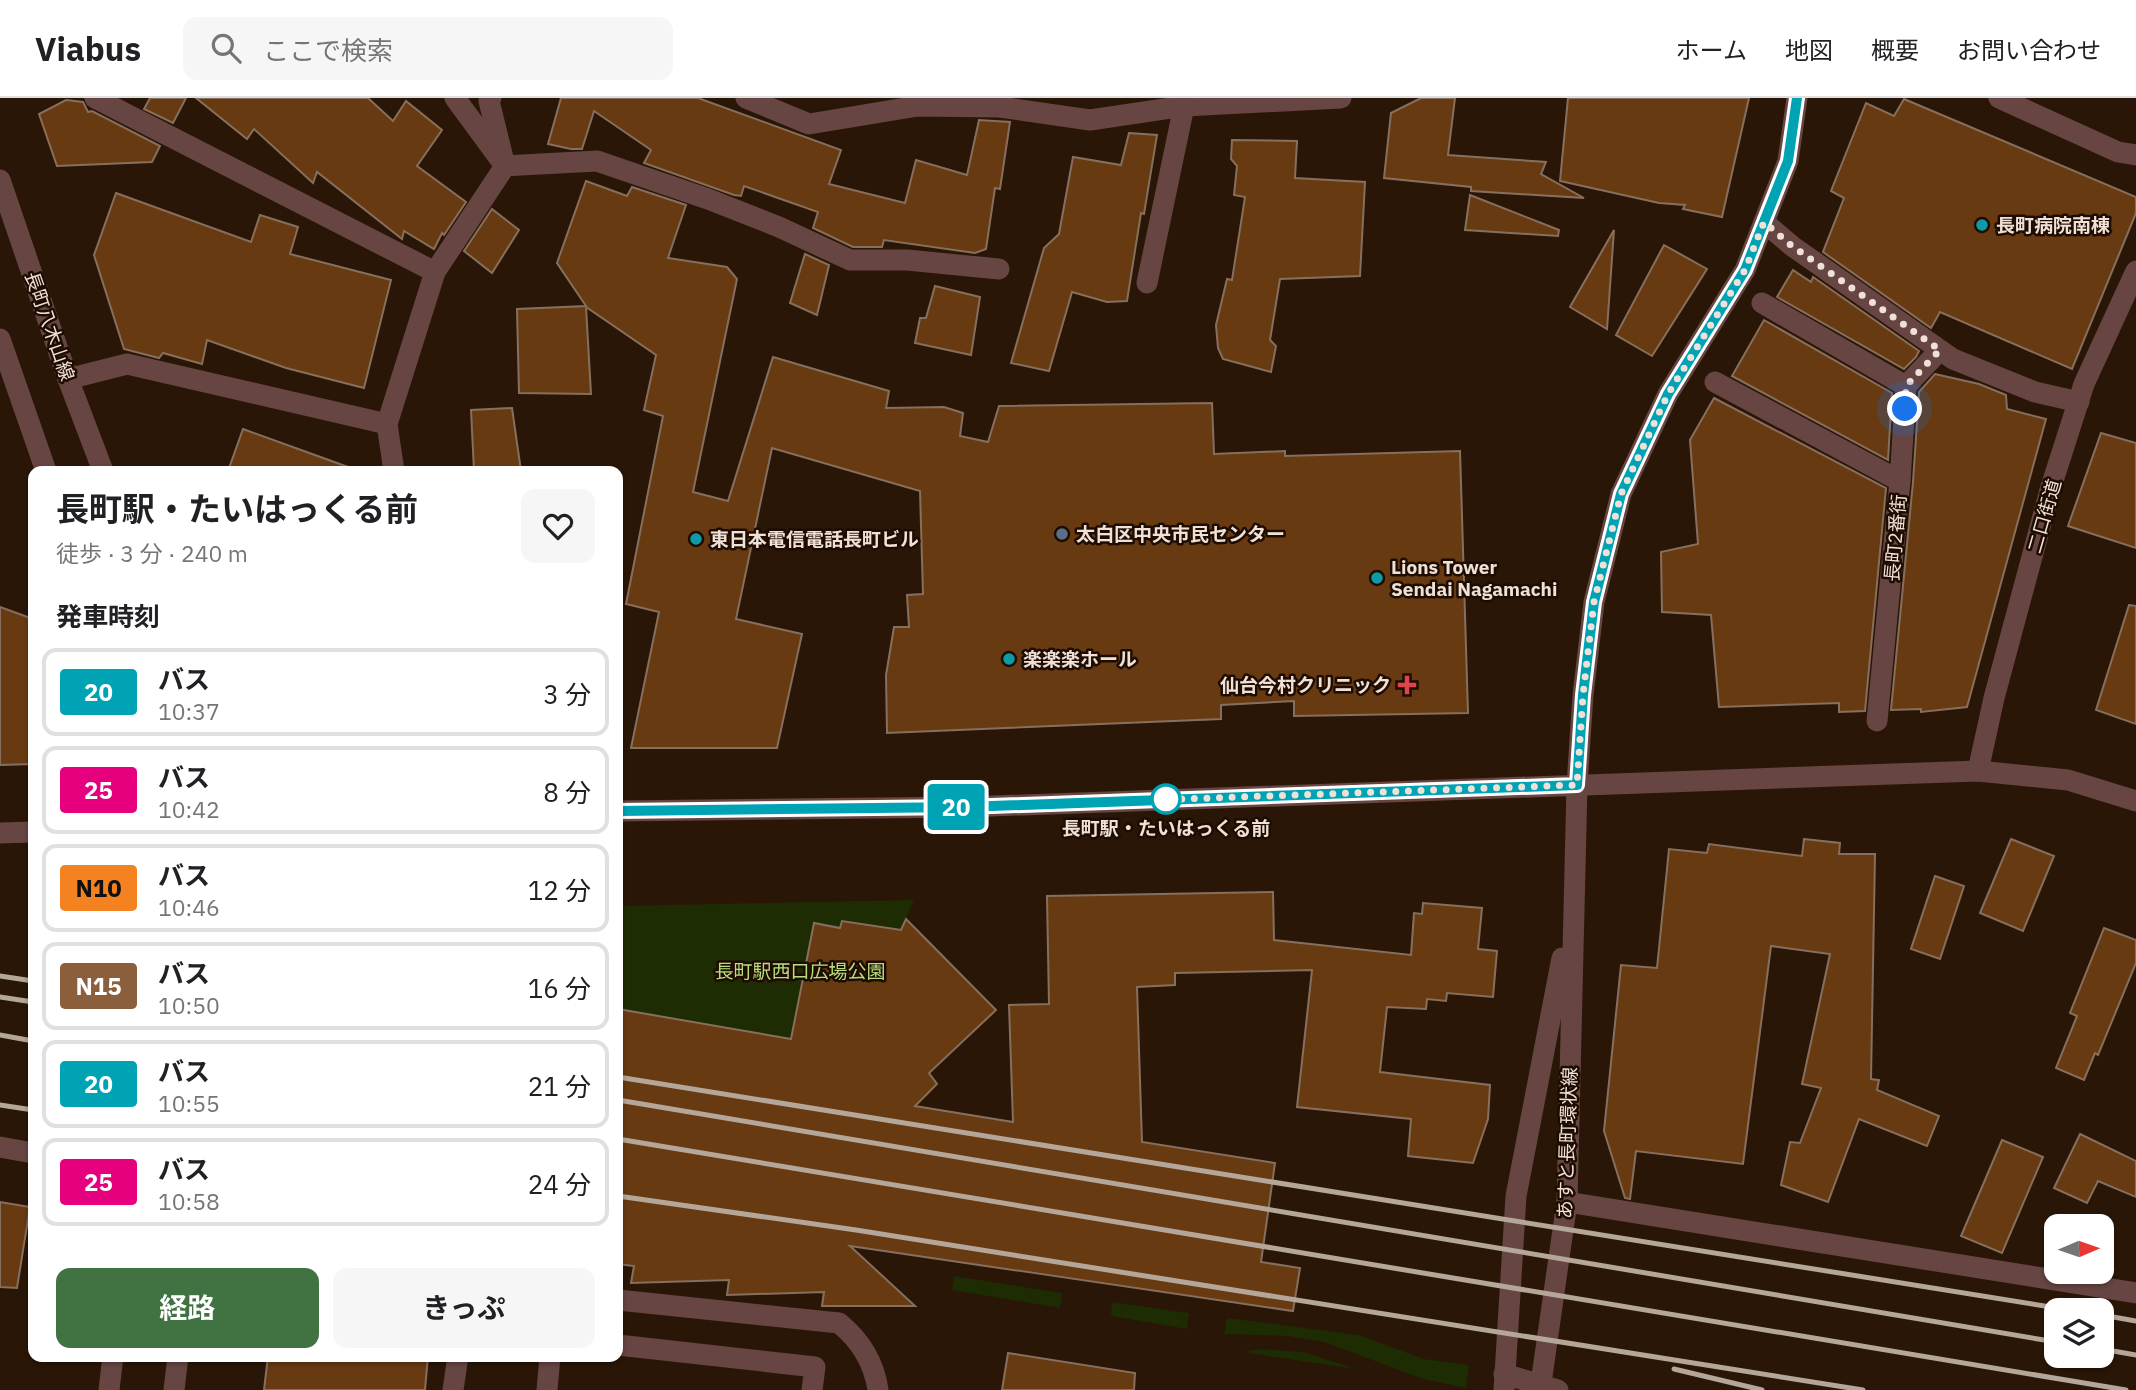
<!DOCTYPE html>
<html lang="ja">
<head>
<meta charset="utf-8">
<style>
	:root { --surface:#fff; --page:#f6f6f6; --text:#202124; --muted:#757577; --line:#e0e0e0; --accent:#417241 }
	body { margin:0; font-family:"IBM Plex Sans","Noto Sans JP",sans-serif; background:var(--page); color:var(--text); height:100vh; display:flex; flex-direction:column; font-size:26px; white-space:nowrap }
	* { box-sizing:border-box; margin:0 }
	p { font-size:23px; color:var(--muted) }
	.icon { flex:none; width:38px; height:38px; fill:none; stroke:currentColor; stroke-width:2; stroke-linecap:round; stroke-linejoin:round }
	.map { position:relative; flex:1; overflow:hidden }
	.drawer { position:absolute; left:28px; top:368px; width:595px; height:896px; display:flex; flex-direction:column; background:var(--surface); border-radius:14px; box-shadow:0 2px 5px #0004 }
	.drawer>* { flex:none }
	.badge { padding:0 14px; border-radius:5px; font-size:24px; line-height:46px }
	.needle { width:46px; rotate:88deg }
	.controls { position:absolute; left:2044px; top:1116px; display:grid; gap:14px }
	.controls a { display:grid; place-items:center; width:70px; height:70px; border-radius:14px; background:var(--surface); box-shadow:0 2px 5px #0004; font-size:35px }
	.you { position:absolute; width:35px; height:35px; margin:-18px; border:5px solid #fff; border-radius:50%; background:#1a73e8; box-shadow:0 0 0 10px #1a73e833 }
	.map>.badge { position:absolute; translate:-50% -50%; box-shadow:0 0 0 4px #fff }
	h2 { padding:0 28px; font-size:26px; line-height:63px }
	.round { display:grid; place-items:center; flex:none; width:74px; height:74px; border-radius:14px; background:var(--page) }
	.headline { display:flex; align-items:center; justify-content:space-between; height:119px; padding:0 28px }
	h1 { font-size:33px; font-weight:700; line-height:52px }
	.primary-button { display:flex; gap:14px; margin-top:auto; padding:14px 28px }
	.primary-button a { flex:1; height:80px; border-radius:14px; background:var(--accent); color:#fff; font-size:28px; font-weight:700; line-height:80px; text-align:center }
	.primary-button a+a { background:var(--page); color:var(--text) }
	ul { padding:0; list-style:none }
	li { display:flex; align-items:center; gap:21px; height:88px; margin:0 14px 10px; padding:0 14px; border:4px solid var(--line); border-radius:14px }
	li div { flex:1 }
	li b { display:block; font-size:26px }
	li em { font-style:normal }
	li .badge { min-width:77px; font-weight:700; text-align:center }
	header { display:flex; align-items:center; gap:42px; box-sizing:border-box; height:98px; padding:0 35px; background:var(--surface); border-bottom:2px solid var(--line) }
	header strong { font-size:33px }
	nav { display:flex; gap:38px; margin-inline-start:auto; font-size:24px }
	.search { width:490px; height:63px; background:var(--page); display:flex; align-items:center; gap:18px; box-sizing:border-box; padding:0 24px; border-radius:14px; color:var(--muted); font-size:26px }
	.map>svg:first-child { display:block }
</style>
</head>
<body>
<header>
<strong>Viabus</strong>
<div class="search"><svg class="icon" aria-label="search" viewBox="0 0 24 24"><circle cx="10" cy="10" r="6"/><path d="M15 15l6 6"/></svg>ここで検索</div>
<nav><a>ホーム</a><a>地図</a><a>概要</a><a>お問い合わせ</a></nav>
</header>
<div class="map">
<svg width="2136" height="1292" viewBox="0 0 2136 1292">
	<rect width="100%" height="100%" fill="#291606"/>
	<g fill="#1d2c02">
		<polygon points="914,802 869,904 830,948 618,911 618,808"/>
		<polygon points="954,1178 1062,1195 1060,1210 952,1192"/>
		<polygon points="1112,1204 1189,1215 1187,1231 1111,1218"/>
		<polygon points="1227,1220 1359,1237 1424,1261 1469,1267 1466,1290 1423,1281 1324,1244 1287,1238 1224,1236"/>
		<polygon points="1261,1251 1303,1254 1356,1271 1242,1254"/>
	</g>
	<g fill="#673a12" stroke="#876f5d" stroke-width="2">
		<polygon points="150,0 186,0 173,25 144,11"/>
		<polygon points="196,0 368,0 393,23 406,3 442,32 417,68 466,104 444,137 442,135 434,151 404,133 402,141 317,74 313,85 254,31 247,41"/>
		<polygon points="561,0 698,0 841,52 829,86 905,105 916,62 967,77 979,22 1010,24 1000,91 995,90 986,151 975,155 884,142 882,149 853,149 813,130 818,114 744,88 741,98 734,97 644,65 651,52 594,13 582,51 571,51 548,46"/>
		<polygon points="1421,0 1455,0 1448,57 1546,64 1541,76 1584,100 1471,93 1471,89 1384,80 1391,15"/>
		<polygon points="1568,0 1749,0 1722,119 1683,111 1685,107 1659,105 1560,83"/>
		<polygon points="1904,1 2136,99 2136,115 2072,271 1940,214 1931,230 1823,154 1844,100 1831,93 1866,5 1894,18"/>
		<polygon points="66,2 83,4 88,14 92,13 160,48 152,64 57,68 39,16"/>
		<polygon points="1129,35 1157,37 1144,116 1141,115 1127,203 1107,204 1072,194 1049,273 1011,265 1044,150 1059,136 1073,59 1121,67"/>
		<polygon points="1232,42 1297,43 1295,80 1365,84 1360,178 1280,181 1270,242 1276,248 1271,274 1223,261 1218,250 1216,227 1227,181 1232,182 1245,99 1234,97 1237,68 1231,61"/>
		<polygon points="586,83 627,98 632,89 686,107 668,160 727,169 737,181 693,394 728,403 773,259 889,293 886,310 944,309 963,315 960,338 988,344 999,308 1212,305 1214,356 1285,353 1285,358 1460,353 1468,615 1294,618 1294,603 1221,607 1221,621 887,635 886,577 894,529 909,529 907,497 923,496 920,393 772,350 736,521 802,536 777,650 631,650 659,514 626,506 663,318 644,312 656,257 586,209 591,296 519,295 517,211 586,208 557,165"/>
		<polygon points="116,95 251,144 260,117 298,129 290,156 391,182 364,290 286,270 207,242 202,266 163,255 159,260 124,251 94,157"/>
		<polygon points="1470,97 1559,132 1558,138 1465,132"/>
		<polygon points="492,111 519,132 492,175 464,153"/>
		<polygon points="1614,132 1607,231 1570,209"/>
		<polygon points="1664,147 1707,171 1652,258 1616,237"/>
		<polygon points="805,156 829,167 817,217 790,205"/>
		<polygon points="1793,172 1811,184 1813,179 1919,253 1916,259 1904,271 1777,199"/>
		<polygon points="935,188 980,199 971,257 915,245 920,220 926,220"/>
		<polygon points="1764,222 1892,295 1888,362 1732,278"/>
		<polygon points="1935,276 1979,286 2006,297 2007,311 2046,321 1967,609 1921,614 1921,611 1891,612 1913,384 1919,294"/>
		<polygon points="1714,300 1886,390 1865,613 1839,614 1839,605 1719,609 1711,517 1662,514 1661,454 1698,446 1690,342"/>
		<polygon points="512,310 521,373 474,373 471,312"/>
		<polygon points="243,331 348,369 347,373 228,373"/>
		<polygon points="2101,335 2136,345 2136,450 2068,428"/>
		<polygon points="2129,507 2136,508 2136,626 2096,612"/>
		<polygon points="0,509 33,521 33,666 0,667"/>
		<polygon points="1804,741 1840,745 1839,756 1875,756 1871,981 1879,982 1877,992 1939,1018 1927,1048 1859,1021 1828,1104 1781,1087 1790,1044 1800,1045 1821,990 1802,986 1830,856 1771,848 1743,1066 1636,1053 1630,1101 1625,1100 1604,1033 1621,867 1657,870 1669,751 1707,755 1709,746 1802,758"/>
		<polygon points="2011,741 2054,758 2023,833 1980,815"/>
		<polygon points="1935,778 1964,788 1940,861 1911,851"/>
		<polygon points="1273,794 1274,842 1411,857 1414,815 1422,816 1423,805 1482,810 1478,851 1497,853 1493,899 1447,895 1446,903 1427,901 1426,911 1387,909 1380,974 1490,987 1488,1021 1473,1065 1408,1058 1411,1021 1297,1009 1312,872 1175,875 1175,887 1137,889 1142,1044 1275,1065 1261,1164 1300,1170 1293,1213 850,1148 915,1208 822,1208 824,1194 727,1197 729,1182 631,1185 634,1168 618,1166 618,911 791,941 814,825 840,830 842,823 901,832 906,821 996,912 929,975 937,986 915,1008 1013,1024 1009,907 1049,906 1047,798"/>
		<polygon points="2104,830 2136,842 2136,865 2098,957 2095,955 2084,982 2056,970 2077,918 2070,915"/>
		<polygon points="2080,1036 2136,1063 2136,1099 2098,1083 2087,1105 2054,1090"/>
		<polygon points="2002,1042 2043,1059 2002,1155 1961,1138"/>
		<polygon points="0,1104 30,1109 17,1190 0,1189"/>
		<polygon points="1008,1255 1135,1275 1134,1292 1002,1292"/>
		<polygon points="268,1258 428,1258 425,1292 264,1292"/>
	</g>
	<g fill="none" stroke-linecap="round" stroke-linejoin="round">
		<g stroke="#664542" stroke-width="21">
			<polyline points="95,0 435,174"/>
			<polyline points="455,0 505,68 597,63 708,101 779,129 850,162 907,162 999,171"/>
			<polyline points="746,0 809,26 918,8 1000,9 1090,22 1184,8 1341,0"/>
			<polyline points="1999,0 2118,54 2136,57"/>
			<polyline points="0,82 68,281 103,373"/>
			<polyline points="1764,124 1792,148 1953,261 2035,294 2079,304"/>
			<polyline points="1147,185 1184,8"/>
			<polyline points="1762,205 1906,288 1900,383"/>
			<polyline points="0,241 46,373"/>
			<polyline points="68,281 127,266 387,326"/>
			<polyline points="1715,284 1900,383 1877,623"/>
			<polyline points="1906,288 1940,252"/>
			<polyline points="394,373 387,326 435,174 505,68 489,3 491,0"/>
			<polyline points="1978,673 1994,600 2050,392 2084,286 2136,173"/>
			<polyline points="618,713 965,709 1978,673 2068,682 2136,703"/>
			<polyline points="0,735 33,734"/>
			<polyline points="0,1049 33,1055"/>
			<polyline points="1567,1104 2136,1195"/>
			<path d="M618 1202 839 1225C860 1242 874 1264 878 1292"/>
			<polyline points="618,1247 815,1269 812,1292"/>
			<polyline points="1504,1276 1558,1292"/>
			<polyline points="109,1292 113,1258"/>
			<polyline points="174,1292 178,1258"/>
			<polyline points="453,1292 458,1258"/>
			<polyline points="547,1292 550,1258"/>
			<polyline points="1504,1292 1516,1098 1562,860"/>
			<polyline points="1540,1292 1567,1104 1577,687 1583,597 1594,504 1621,396 1668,296 1745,172 1788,63 1797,0"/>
		</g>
		<g stroke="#b5a69a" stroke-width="5">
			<polyline points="0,878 33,883"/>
			<polyline points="0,899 33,904"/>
			<polyline points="0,937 33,943"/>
			<polyline points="618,979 2076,1213"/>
			<polyline points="618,1002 2056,1244"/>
			<polyline points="0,1007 33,1012"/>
			<polyline points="618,1041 2126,1292"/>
			<polyline points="618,1098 856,1132 1863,1292"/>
			<polyline points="2102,1217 2136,1223"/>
			<polyline points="2102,1251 2136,1257"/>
			<polyline points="1674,1271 1762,1292"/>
		</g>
	</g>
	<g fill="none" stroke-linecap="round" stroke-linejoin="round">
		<defs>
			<polyline id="line" points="618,713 965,709 1577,687 1583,597 1594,504 1621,396 1668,296 1745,172 1788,63 1797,0"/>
		</defs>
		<use href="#line" stroke="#fff" stroke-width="16"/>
		<use href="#line" stroke="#00a3b4" stroke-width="10"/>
		<polyline stroke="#efe1d7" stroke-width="7" stroke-dasharray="0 12.6" points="1166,701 1155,702 1577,687 1583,597 1594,504 1621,396 1668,296 1745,172 1764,124 1792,148 1940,252 1906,288 1905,311"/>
	</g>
	<g fill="#0f9aa8" stroke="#1f0c01" stroke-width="2.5">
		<circle cx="1982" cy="127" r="7"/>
		<circle cx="696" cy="441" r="7"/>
		<circle cx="1377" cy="480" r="7"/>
		<circle cx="1009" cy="561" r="7"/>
	</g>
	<circle fill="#5c6f8a" stroke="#1f0c01" stroke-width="2.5" cx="1062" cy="436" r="7"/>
	<path fill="#e0444e" stroke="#1f0c01" stroke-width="2.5" d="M1403.5 576.5h7v7h7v7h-7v7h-7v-7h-7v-7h7z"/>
	<circle fill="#fff" stroke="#00a3b4" stroke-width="3.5" cx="1166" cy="701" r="14"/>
	<g text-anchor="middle" stroke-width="5" stroke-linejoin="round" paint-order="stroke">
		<g font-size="19" font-weight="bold" fill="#efe1d7" stroke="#1f0c01" text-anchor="start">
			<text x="1996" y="134">長町病院南棟</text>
			<text x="1076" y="443">太白区中央市民センター</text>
			<text x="710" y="448">東日本電信電話長町ビル</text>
			<text x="1391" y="476">Lions Tower<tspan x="1391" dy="22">Sendai Nagamachi</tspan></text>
			<text x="1023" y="568">楽楽楽ホール</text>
			<text x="1391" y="594" text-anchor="end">仙台今村クリニック</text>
		</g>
		<g font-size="19" fill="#efe1d7" stroke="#1f0c01">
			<text transform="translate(50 228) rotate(71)" y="7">長町八木山線</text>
			<text transform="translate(2044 418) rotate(-74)" y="7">二口街道</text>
			<text transform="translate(1895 440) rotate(-85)" y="7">長町2番街</text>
			<text transform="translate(1567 1045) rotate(-88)" y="7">あすと長町環状線</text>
		</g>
		<g font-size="19" font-weight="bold" fill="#efe1d7" stroke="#1f0c01">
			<text x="1166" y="737">長町駅・たいはっくる前</text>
		</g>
		<g font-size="19" fill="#b5de7c" stroke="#1f0c01">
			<text x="800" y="880">長町駅西口広場公園</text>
		</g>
	</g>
</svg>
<div class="controls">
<a><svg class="needle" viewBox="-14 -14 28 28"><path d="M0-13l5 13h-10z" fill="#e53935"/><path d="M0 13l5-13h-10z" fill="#757577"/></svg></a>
<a><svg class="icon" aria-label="layers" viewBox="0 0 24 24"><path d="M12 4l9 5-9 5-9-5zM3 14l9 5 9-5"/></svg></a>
</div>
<div class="you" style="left:1905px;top:311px"></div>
<b class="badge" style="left:956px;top:709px;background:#00a3b4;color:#fff">20</b>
<section class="drawer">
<div class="headline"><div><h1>長町駅・たいはっくる前</h1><p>徒歩 · 3 分 · 240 m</p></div><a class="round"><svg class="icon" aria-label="heart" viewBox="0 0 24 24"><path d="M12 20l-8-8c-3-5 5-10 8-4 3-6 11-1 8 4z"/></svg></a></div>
<h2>発車時刻</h2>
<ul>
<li><span class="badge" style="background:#00a3b4;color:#fff">20</span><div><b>バス</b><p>10:37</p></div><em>3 分</em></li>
<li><span class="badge" style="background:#e6007e;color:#fff">25</span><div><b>バス</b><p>10:42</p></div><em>8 分</em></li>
<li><span class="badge" style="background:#f58220;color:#111">N10</span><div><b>バス</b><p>10:46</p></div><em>12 分</em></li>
<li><span class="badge" style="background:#8b5e3c;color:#fff">N15</span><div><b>バス</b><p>10:50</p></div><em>16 分</em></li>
<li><span class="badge" style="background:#00a3b4;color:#fff">20</span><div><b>バス</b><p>10:55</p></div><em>21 分</em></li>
<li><span class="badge" style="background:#e6007e;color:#fff">25</span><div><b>バス</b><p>10:58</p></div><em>24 分</em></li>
</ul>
<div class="primary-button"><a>経路</a><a>きっぷ</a></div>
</section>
</div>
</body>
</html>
